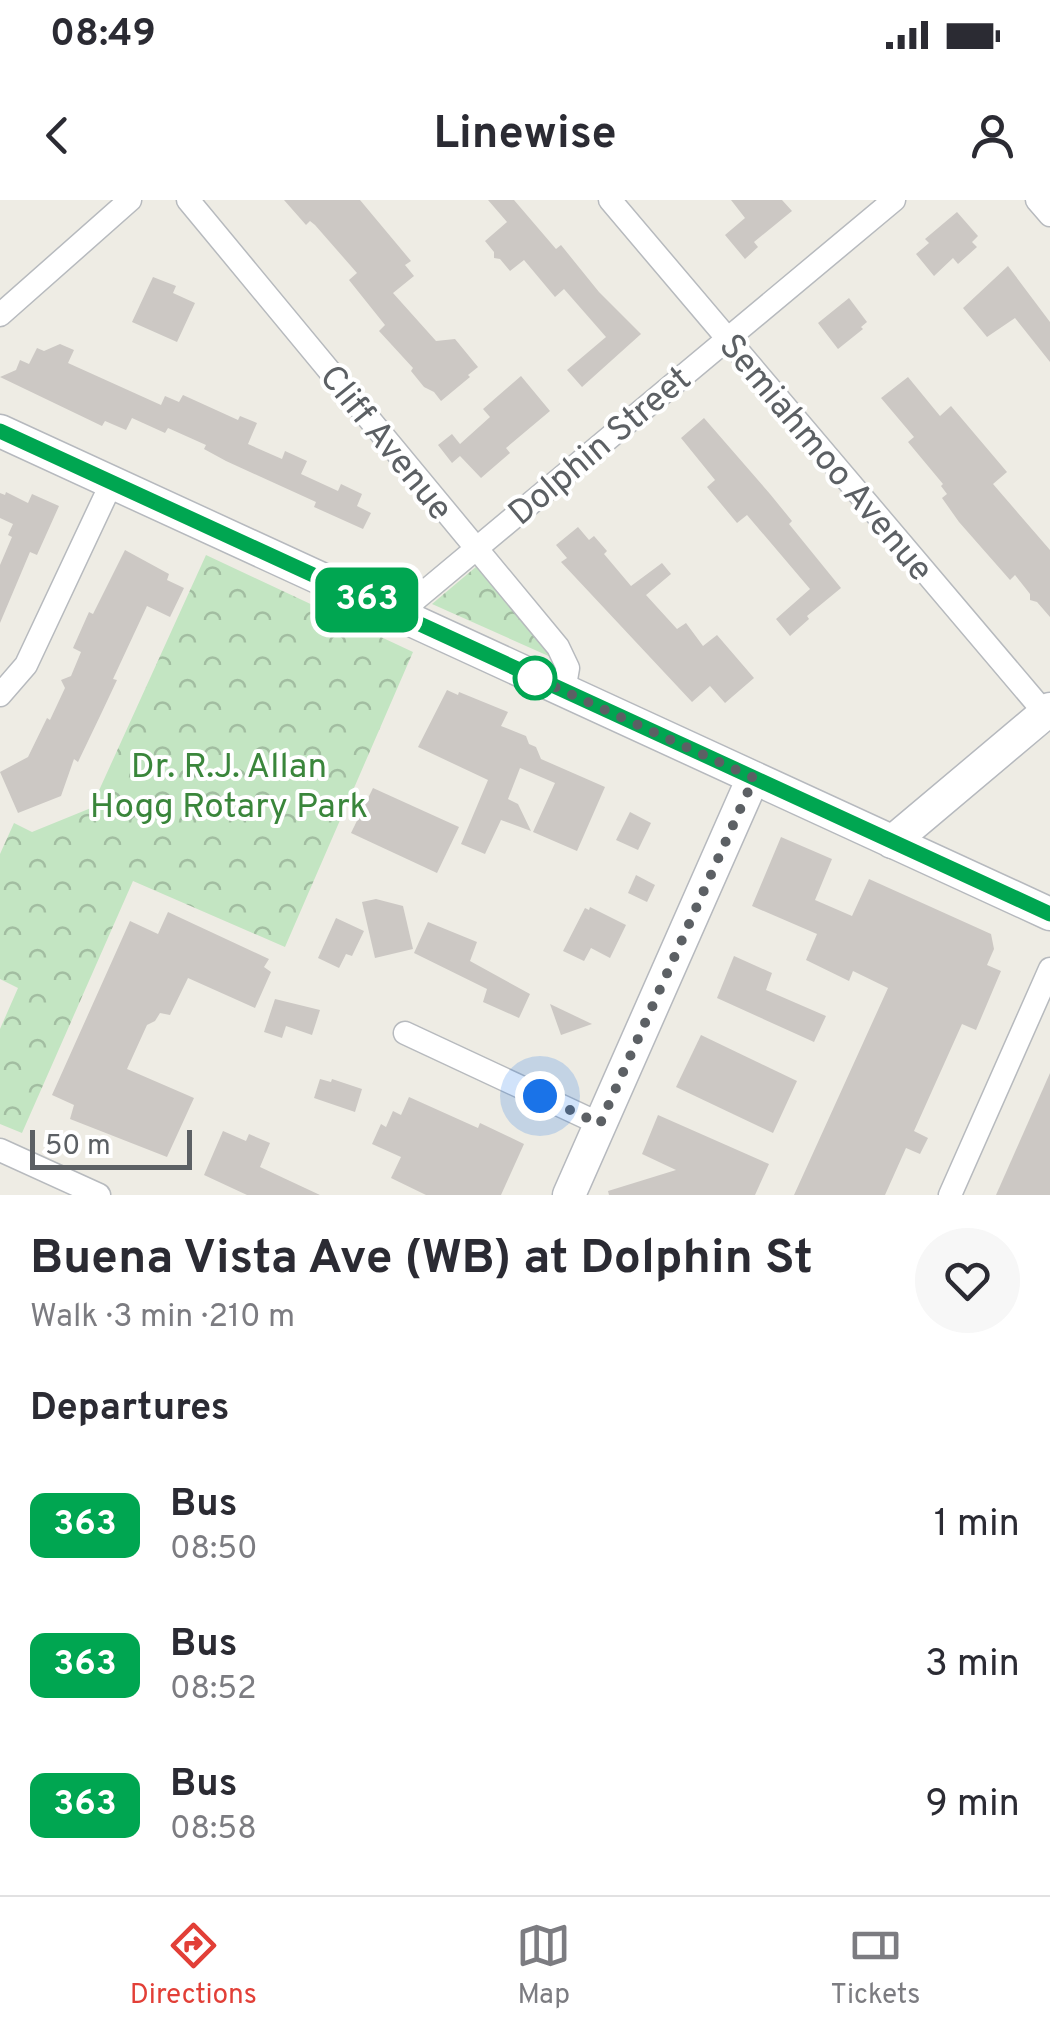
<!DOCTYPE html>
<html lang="en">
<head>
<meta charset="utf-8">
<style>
	:root { --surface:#fff; --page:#f7f7f7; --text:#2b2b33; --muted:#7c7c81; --line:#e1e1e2; --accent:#e23f37 }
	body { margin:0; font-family:Overpass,sans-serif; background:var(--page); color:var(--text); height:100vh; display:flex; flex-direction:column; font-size:38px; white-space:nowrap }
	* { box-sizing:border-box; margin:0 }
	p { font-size:32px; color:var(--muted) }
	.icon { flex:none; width:55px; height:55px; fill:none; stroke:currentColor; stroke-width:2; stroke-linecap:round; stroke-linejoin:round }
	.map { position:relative; height:995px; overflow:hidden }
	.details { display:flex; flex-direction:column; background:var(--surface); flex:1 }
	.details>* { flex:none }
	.badge { padding:0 20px; border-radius:15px; font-size:35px; line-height:65px }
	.scale { position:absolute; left:30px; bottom:25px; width:162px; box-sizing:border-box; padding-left:10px; border:5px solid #5c6064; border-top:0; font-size:28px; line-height:35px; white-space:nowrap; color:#5c6064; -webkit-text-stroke:8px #fff; paint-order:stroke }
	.you { position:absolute; width:50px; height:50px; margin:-25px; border:8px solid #fff; border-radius:50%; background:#1a73e8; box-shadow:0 0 0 15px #1a73e833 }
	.map>.badge { position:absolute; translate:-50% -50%; box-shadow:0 0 0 5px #fff }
	h2 { padding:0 30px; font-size:38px; line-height:90px }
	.round { display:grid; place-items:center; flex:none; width:105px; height:105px; border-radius:52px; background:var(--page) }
	.head { display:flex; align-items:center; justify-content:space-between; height:170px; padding:0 30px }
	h1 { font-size:48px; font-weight:700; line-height:75px }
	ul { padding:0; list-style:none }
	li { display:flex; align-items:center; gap:30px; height:140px; padding:0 30px }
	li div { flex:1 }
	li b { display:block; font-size:38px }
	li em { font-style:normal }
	li .badge { min-width:110px; font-weight:700; text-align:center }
	.status { display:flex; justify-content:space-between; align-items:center; height:70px; padding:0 50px; background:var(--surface); direction:ltr }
	.status svg { height:28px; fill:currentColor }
	header { display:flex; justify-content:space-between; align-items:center; height:130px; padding:0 30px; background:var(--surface); font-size:45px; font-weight:700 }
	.tabs { display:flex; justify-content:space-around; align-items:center; height:140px; border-top:2px solid var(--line); background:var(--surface); font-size:28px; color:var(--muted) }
	.tabs a { display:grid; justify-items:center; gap:5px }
	.tabs .active { color:var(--accent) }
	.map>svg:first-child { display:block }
</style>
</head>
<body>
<div class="status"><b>08:49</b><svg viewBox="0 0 49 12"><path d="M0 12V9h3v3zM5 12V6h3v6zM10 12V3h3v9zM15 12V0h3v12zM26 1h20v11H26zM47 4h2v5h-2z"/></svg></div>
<header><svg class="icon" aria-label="back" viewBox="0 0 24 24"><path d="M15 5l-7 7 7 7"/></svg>Linewise<svg class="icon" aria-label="person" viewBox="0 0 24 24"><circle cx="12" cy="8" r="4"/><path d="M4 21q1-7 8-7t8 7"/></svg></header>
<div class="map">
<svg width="1050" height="995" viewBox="0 0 1050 995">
	<defs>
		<pattern id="park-crowns" width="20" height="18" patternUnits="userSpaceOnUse" patternTransform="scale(2.5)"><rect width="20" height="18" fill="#c3e5c2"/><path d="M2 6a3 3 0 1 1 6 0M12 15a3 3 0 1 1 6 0" fill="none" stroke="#a2bda1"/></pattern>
	</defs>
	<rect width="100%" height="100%" fill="#eeece4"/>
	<g fill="url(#park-crowns)">
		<polygon points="206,355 413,452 285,747 133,681 22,933 0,924 0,829 18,788 0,779 0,654 14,623 32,632 91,608"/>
		<polygon points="477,366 553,458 432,404"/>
	</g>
	<g fill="#ccc8c4">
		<polygon points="284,0 360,0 411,61 405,65 414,76 393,93 436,141 455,139 478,167 468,175 470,177 441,201 434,192 424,187 411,171 413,168 379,131 385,125 349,80 357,73 315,25 310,21 306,25"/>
		<polygon points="488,0 514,0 556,49 561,45 599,92 641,134 582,187 567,170 606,137 564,89 555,97 524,60 510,71 500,59 494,58 494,52 485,41 507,22"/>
		<polygon points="731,0 782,0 792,11 754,42 758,47 745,59 725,35 745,18"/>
		<polygon points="957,12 978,36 972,42 977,47 958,64 953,58 934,76 916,54 929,43 925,39"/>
		<polygon points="1008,66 1050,122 1050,162 1015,118 987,137 963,108"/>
		<polygon points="153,77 176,86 173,93 195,103 177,142 132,122"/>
		<polygon points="849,98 867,122 861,127 863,129 838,149 818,123"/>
		<polygon points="60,144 74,150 68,163 161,205 165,196 179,202 183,195 238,220 240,216 257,223 248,244 282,259 285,251 307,261 301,274 338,291 341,284 362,294 357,306 371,313 363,329 314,307 316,302 226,261 204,249 206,245 168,228 165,233 132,218 126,230 105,221 102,226 0,177 16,170 20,160 29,164 37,148 44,151"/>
		<polygon points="521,176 550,211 506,248 510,253 481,278 460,256 452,263 438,245 452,234 460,244 490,217 483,209"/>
		<polygon points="908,177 940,216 951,206 1007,272 993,284 1050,350 1050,417 1037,402 1030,400 1030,394 1015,375 1010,380 959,322 942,298 947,294 941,286 943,284 908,242 914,237 881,198"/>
		<polygon points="704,218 770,294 792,321 789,324 841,388 807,416 809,419 790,436 776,419 810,389 747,315 737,323 707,287 715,280 681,238"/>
		<polygon points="6,292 28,303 32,294 59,306 37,355 30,352 0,423 0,365 12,337 8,335 13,324 0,318 0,293 5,295"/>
		<polygon points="578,327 589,340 594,336 607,351 604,354 631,386 662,363 671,374 646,395 677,429 686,423 703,446 717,435 754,478 725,503 710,486 692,502 561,362 567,358 556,345"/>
		<polygon points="125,350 169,374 167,380 184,388 170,417 147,406 113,479 117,480 101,514 78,562 74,559 61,596 18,613 0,572 28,557 47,518 50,520 65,488 61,480 71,476 81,452 73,448 89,412 93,414"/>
		<polygon points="447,490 458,495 459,492 508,512 501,526 526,536 529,544 536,547 541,559 605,587 577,651 533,632 555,583 520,568 508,599 518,604 531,631 501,620 485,654 461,644 488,580 418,547"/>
		<polygon points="373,588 459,627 437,673 351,633"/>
		<polygon points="630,612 651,623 638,650 616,640"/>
		<polygon points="781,637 832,659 815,700 852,716 869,679 991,734 994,749 987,765 1001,771 976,830 962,824 914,931 928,938 920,954 906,948 885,995 794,995 888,788 853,771 849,781 806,760 817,734 752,706"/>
		<polygon points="636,675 655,685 647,702 628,693"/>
		<polygon points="376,699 403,706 413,749 375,758 362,702"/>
		<polygon points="590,707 626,725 610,758 591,748 584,761 563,751 585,708 589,710"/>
		<polygon points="168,712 269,759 264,767 271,772 255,808 188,778 170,815 160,813 155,821 147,825 127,869 194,898 167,957 70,919 74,905 52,895 130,721 158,734"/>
		<polygon points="336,718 364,731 352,756 346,754 339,768 318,758"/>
		<polygon points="428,722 477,742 470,761 530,794 519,818 483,802 487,789 414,753"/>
		<polygon points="734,756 772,773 766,790 826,816 814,842 717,798"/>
		<polygon points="275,799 320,810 312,835 286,826 282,838 264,832"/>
		<polygon points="550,804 592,824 561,835"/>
		<polygon points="701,835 797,881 773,933 676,887"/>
		<polygon points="1050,873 1050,995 996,995"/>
		<polygon points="320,879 331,882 332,879 362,889 355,912 314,898"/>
		<polygon points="409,897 478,928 480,923 524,944 501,995 426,995 391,978 401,957 372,944 381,924 386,927 393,911 401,915"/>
		<polygon points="658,915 769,964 755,995 609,995 608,991 676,970 642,954"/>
		<polygon points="223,931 246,941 249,934 270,943 260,967 320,995 247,995 204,975"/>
	</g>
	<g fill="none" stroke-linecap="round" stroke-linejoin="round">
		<defs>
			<g id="street">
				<polyline points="188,0 558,447 568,468 564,491"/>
				<polyline points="610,0 1045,513"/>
				<polyline points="1037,0 1050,15"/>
				<polyline points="0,115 130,0"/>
				<polyline points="398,414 894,0"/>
				<polyline points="0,495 26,465 112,282"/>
				<polyline points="405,833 600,924"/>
				<polyline points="0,950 99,995"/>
				<polyline points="950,995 1050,769"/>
			</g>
			<g id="secondary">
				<polyline points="0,231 1050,714"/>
				<polyline points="892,642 1050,509"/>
				<polyline points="569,995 753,578"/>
			</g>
		</defs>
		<use href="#street" stroke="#b7babe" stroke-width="25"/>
		<use href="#secondary" stroke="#b6b9be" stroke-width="35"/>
		<use href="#street" stroke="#fff" stroke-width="22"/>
		<use href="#secondary" stroke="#fff" stroke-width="32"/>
	</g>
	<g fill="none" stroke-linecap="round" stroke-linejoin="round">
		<defs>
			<polyline id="line" points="0,231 1050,714"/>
		</defs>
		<use href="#line" stroke="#fff" stroke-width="22"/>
		<use href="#line" stroke="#00a651" stroke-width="15"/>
		<polyline stroke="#5c6064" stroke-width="10" stroke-dasharray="0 18" points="535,478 529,475 754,578 600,924 540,896"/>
	</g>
	<circle fill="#fff" stroke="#00a651" stroke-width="5" cx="535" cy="478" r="20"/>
	<g text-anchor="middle" stroke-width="8" stroke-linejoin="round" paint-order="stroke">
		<g font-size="35" fill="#5c6064" stroke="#fff">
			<text transform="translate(387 242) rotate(51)" y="12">Cliff Avenue</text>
			<text transform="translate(599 245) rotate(-40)" y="12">Dolphin Street</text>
			<text transform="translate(827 257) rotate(50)" y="12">Semiahmoo Avenue</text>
		</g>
		<g font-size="35" fill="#3a863b" stroke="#fff">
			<text x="229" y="577">Dr. R.J. Allan<tspan x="229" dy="40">Hogg Rotary Park</tspan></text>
		</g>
	</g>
</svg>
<div class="scale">50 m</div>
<div class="you" style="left:540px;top:896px"></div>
<b class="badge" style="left:367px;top:400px;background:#00a651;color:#fff">363</b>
</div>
<section class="details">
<div class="head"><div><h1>Buena Vista Ave (WB) at Dolphin St</h1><p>Walk · 3 min · 210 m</p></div><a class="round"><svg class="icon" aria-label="heart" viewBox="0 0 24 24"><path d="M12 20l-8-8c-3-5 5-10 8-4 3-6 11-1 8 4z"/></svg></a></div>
<h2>Departures</h2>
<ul>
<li><span class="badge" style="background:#00a651;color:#fff">363</span><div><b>Bus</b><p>08:50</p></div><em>1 min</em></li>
<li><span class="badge" style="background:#00a651;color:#fff">363</span><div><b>Bus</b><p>08:52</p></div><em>3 min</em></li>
<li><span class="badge" style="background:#00a651;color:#fff">363</span><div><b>Bus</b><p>08:58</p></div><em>9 min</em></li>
</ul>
</section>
<nav class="tabs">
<a class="active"><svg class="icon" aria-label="directions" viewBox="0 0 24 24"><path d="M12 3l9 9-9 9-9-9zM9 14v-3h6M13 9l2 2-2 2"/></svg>Directions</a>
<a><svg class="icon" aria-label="map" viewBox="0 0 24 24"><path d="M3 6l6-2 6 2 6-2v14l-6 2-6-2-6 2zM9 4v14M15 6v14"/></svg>Map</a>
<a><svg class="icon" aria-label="tickets" viewBox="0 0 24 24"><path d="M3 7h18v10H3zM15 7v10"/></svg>Tickets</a>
</nav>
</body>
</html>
